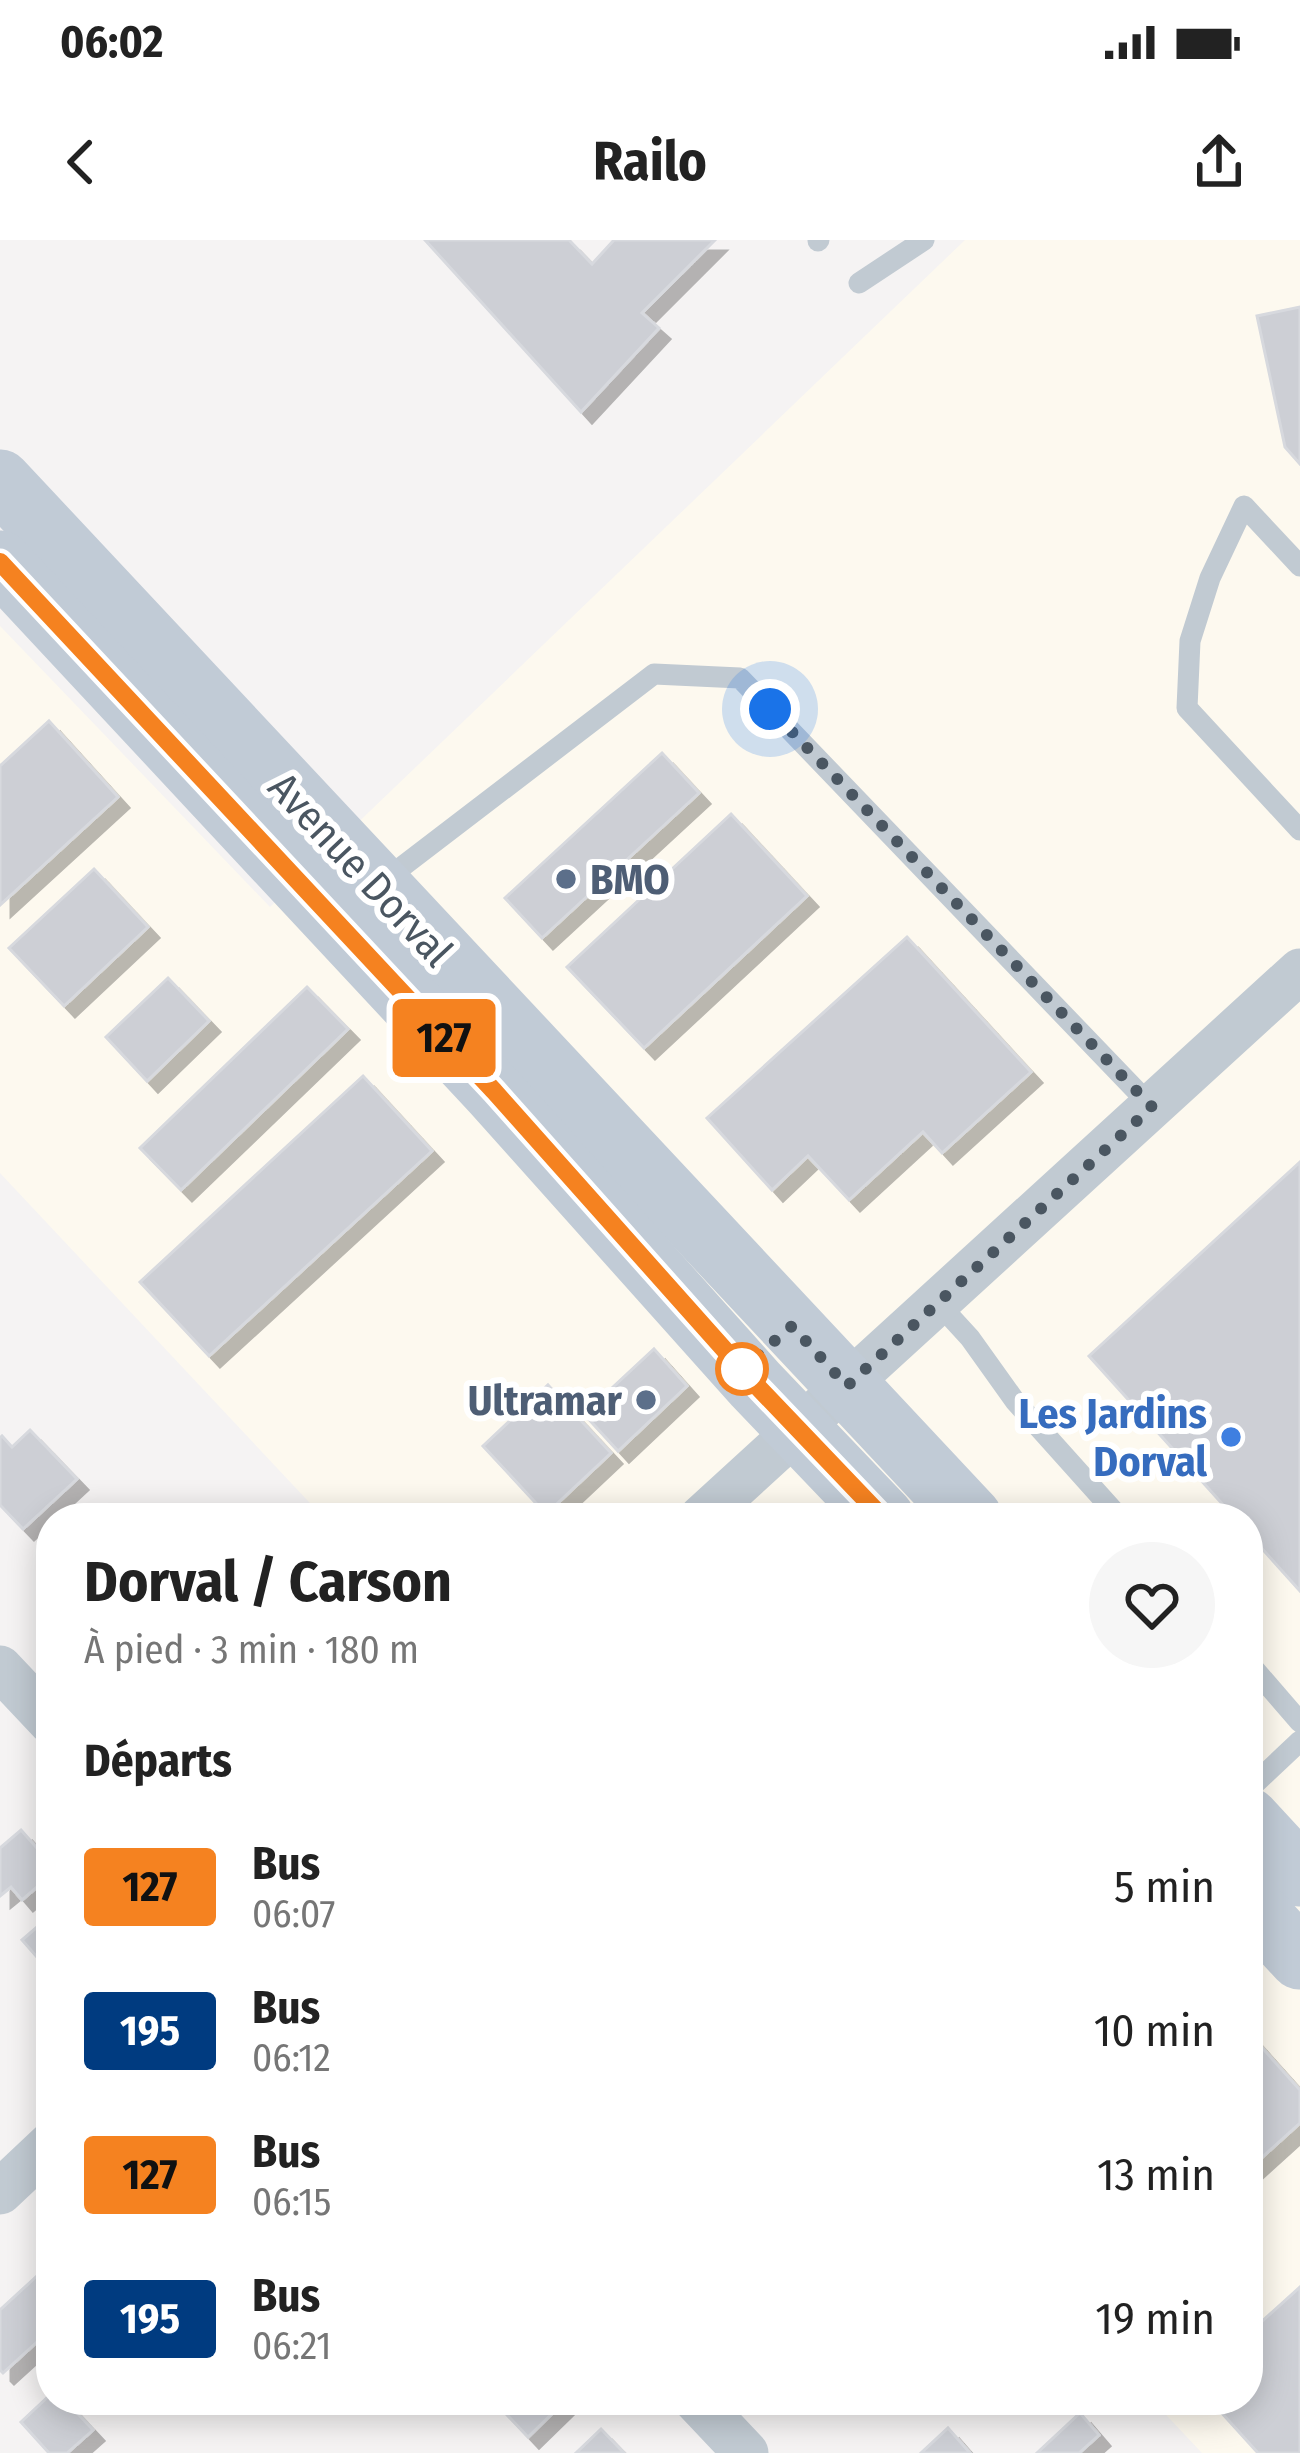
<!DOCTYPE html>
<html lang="fr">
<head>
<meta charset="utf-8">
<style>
	:root { --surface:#fff; --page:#f6f6f6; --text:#222; --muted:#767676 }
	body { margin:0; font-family:"Fira Sans Condensed",sans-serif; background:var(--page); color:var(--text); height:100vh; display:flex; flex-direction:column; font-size:45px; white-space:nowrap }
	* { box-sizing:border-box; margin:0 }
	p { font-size:39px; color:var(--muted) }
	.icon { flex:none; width:66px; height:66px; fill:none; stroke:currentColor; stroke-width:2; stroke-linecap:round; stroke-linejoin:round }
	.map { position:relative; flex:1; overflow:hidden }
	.side { position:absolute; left:36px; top:1263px; width:1227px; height:912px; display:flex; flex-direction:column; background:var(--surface); border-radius:48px; box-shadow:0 6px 30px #0003 }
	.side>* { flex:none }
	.badge { padding:0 24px; border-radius:9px; font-size:42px; line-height:78px }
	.you { position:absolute; width:60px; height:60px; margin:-30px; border:9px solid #fff; border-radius:50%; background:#1a73e8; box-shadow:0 0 0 18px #1a73e833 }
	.map>.badge { position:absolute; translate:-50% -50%; box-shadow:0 0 0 6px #fff }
	h2 { padding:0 48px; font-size:45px; line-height:108px }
	.round { display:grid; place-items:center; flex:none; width:126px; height:126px; border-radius:63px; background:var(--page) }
	.headline { display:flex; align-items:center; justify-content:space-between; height:204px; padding:0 48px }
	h1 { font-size:57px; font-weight:700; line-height:90px }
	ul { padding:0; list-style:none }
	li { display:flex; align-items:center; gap:36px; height:144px; padding:0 48px }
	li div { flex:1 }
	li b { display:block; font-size:45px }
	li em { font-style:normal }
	li .badge { min-width:132px; font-weight:700; text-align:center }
	.status { display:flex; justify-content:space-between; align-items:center; height:84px; padding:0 60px; background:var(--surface); direction:ltr }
	.status svg { height:33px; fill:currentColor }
	header { display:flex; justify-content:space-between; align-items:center; height:156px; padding:0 48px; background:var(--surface); font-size:54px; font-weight:700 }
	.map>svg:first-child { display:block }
</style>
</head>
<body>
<div class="status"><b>06:02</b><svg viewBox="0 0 49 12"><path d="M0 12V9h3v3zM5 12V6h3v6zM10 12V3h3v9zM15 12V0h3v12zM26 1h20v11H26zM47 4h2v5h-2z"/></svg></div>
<header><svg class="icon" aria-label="back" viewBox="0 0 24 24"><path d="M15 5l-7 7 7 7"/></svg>Railo<svg class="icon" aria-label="share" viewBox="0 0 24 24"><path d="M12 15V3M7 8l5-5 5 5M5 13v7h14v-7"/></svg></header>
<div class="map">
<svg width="1300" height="2213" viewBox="0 0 1300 2213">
	<defs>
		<filter id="shadow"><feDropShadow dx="11" dy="11" stdDeviation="0" flood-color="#0004"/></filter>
	</defs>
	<rect width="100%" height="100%" fill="#f5f3f3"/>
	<polygon fill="#fdf9ef" points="965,0 1300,0 1300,2213 1202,2213 1152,2160 1248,2160 1248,1278 324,1278 0,933 0,386 270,667"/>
	<g fill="#cdcfd5" stroke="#d7d9de" stroke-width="3" filter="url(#shadow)">
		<polygon points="425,0 569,0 592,24 614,0 715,0 642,73 659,88 581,172"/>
		<polygon points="1300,67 1300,224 1285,207 1257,76"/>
		<polygon points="49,481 118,557 0,665 0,526"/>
		<polygon points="662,513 699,553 542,698 505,658"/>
		<polygon points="731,574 807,656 644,808 567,727"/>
		<polygon points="94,629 148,687 64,766 9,708"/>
		<polygon points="907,697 1031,832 942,913 923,892 849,960 808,916 772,950 707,878"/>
		<polygon points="168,738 209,781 147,841 106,797"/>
		<polygon points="307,747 348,789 181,950 140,908"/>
		<polygon points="363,836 432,911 209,1116 140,1042"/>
		<polygon points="1300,922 1300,1351 1248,1293 1248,1278 1235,1278 1089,1116"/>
		<polygon points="654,1109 687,1146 618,1211 584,1174"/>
		<polygon points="548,1145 611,1213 546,1274 483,1206"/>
		<polygon points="30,1190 77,1239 23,1289 0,1265 0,1198 2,1196 12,1207"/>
		<polygon points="21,1590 51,1624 51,1635 22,1660 11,1647 0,1656 0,1608"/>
		<polygon points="51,1675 51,1733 22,1700"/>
		<polygon points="1248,1792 1300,1850 1300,1883 1248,1930"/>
		<polygon points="38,2035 51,2049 51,2089 3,2133 0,2130 0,2070"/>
		<polygon points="1300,2047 1300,2213 1258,2213 1210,2160 1248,2160 1248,2094"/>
		<polygon points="51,2154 51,2160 65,2160 93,2190 67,2213 49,2213 21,2182"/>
		<polygon points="493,2160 560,2160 563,2163 528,2197"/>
		<polygon points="1080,2173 1099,2195 1079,2213 1037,2213"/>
		<polygon points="948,2188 970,2213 921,2213"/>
		<polygon points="601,2189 624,2213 576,2213"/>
	</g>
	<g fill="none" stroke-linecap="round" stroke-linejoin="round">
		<g stroke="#c1cad2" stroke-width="21">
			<polyline points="818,1 819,0"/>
			<polyline points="859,43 924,0"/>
			<polyline points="1300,326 1244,266 1210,338 1190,401 1187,468 1300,590"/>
			<polyline points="383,646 403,626 654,434 740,438 1152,867"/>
			<polyline points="937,1062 970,1098 1015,1161 1120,1278"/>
			<polyline points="1248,1422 1300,1482"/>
			<polyline points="1248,1550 1300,1501"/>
		</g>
		<g stroke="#c1cad2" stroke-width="45">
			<polyline points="701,1278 1300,731"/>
			<polyline points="0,1428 51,1482"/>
			<polyline points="0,1952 51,1904"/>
			<polyline points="696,2160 746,2213"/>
		</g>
		<g stroke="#c1cbd6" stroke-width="63">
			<polyline points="0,241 971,1278"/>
			<polyline points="0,322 493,851 755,1144 883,1278"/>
			<polyline points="1248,1579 1300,1635"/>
			<polyline points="1248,1662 1300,1718"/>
		</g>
	</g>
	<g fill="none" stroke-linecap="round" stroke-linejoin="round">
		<defs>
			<polyline id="line" points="0,322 494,851 755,1144 883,1278"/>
		</defs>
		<use href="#line" stroke="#fff" stroke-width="27"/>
		<use href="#line" stroke="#f58220" stroke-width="18"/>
		<polyline stroke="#4a5661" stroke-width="12" stroke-dasharray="0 21.6" points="742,1129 792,1086 847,1146 1152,867 770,469"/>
	</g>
	<g fill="#5c6f8a" stroke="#fff" stroke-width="4.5">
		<circle cx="566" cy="639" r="12"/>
		<circle cx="646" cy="1160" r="12"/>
	</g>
	<circle fill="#fff" stroke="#f58220" stroke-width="6" cx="742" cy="1129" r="24"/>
	<circle fill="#3f7fe0" stroke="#fff" stroke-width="4.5" cx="1231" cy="1197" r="12"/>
	<g text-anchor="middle" stroke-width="12" stroke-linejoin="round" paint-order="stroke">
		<g font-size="42" fill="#4a5661" stroke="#fff">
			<text transform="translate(361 629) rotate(47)" y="15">Avenue Dorval</text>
		</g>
		<g font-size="42" font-weight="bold" fill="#4e5e75" stroke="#fff" text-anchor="start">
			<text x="590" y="654">BMO</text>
			<text x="622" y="1175" text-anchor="end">Ultramar</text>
		</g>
		<g font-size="42" font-weight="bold" fill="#366cbe" stroke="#fff" text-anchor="end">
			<text x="1207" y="1188">Les Jardins<tspan x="1207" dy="48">Dorval</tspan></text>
		</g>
	</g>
</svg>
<div class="you" style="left:770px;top:469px"></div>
<b class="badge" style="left:444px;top:798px;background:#f58220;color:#111">127</b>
<section class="side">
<div class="headline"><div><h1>Dorval / Carson</h1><p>À pied · 3 min · 180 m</p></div><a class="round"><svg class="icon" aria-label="heart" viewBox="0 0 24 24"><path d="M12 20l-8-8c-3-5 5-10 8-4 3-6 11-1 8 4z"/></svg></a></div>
<h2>Départs</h2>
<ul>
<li><span class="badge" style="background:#f58220;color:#111">127</span><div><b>Bus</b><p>06:07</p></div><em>5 min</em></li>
<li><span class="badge" style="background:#003b80;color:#fff">195</span><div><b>Bus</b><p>06:12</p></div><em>10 min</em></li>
<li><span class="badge" style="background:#f58220;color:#111">127</span><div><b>Bus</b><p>06:15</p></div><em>13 min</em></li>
<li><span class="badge" style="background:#003b80;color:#fff">195</span><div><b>Bus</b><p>06:21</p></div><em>19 min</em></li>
</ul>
</section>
</div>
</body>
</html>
